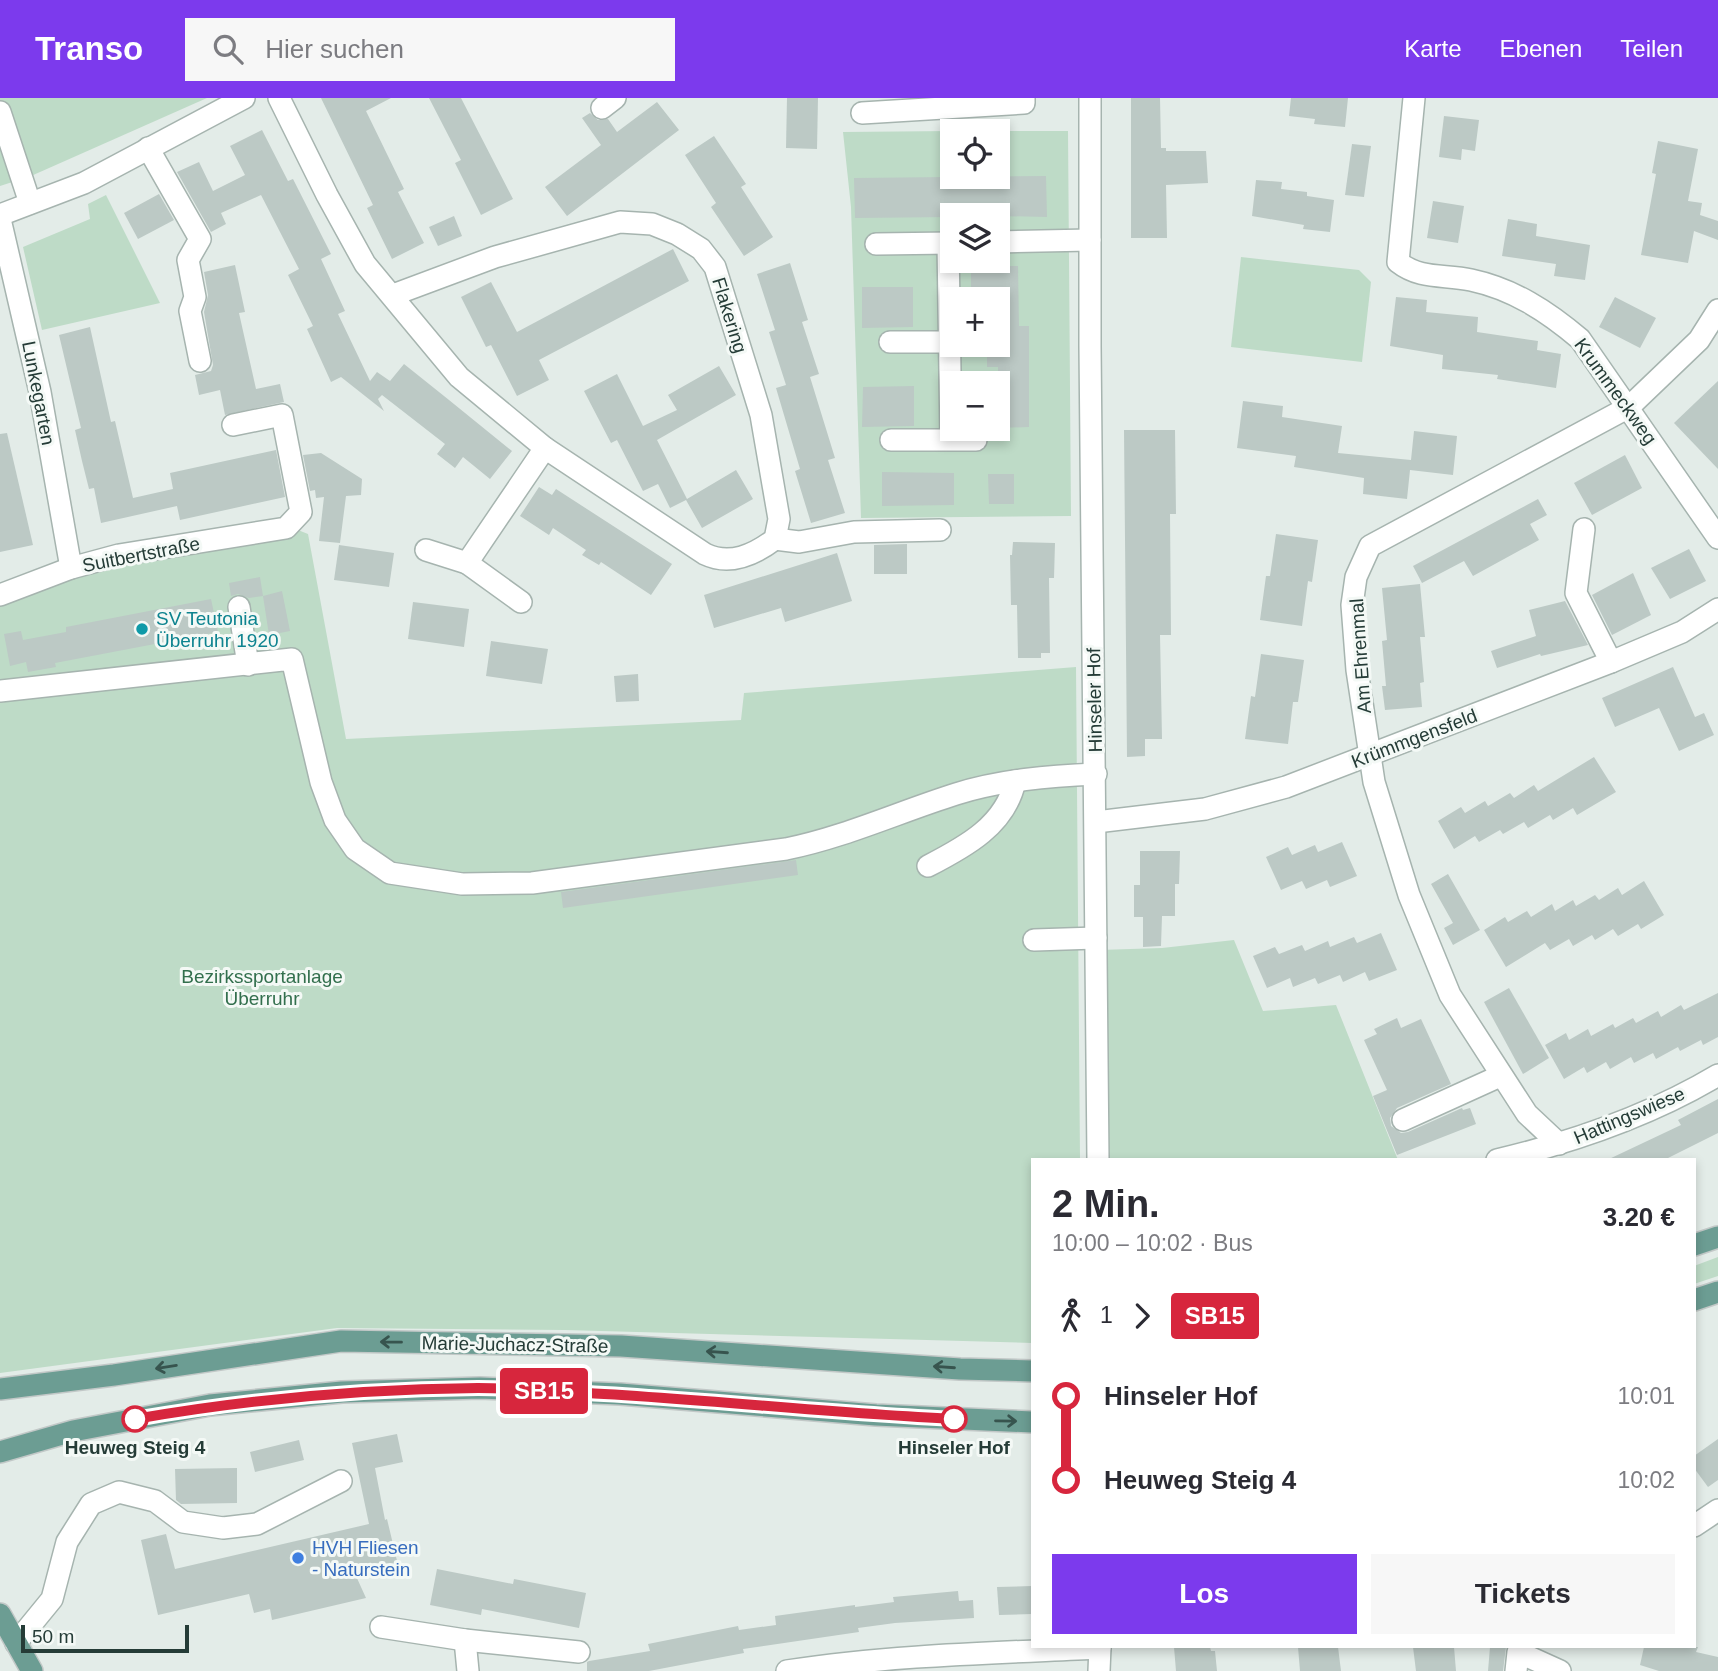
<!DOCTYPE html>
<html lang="de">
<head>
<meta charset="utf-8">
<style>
	:root { --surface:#fff; --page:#f7f7f7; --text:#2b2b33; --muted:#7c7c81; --accent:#7c3aed }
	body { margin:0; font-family:Arial,sans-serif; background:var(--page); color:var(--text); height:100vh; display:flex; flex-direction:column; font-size:26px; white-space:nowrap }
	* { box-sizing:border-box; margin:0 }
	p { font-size:23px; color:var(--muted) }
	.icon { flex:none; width:38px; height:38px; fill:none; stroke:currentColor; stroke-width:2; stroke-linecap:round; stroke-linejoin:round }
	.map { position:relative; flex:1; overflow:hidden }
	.side { position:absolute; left:1031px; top:1060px; width:665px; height:490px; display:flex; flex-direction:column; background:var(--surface); border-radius:0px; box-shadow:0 4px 10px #0003 }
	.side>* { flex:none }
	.badge { padding:0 14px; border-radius:5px; font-size:24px; line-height:46px }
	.tools { position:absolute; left:940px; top:21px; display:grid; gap:14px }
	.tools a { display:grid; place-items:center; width:70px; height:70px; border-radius:0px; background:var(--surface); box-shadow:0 4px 10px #0003; font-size:35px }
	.scale { position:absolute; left:21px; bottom:18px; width:168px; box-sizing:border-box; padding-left:7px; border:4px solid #253c37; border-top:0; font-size:19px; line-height:24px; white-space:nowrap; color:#253c37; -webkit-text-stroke:5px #f4f9f6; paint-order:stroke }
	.map>.badge { position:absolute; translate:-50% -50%; box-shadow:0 0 0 4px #fff }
	.legs { display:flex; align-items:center; gap:10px; height:77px; padding:0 21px; font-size:23px }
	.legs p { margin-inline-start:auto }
	.head { display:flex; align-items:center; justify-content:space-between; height:119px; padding:0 21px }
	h1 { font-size:38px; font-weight:600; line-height:52px }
	.button { display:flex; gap:14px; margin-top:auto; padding:14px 21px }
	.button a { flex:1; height:80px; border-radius:0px; background:var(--accent); color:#fff; font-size:28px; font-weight:600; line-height:80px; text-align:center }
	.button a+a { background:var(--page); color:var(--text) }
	ul { padding:0 21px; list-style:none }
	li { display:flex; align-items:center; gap:24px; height:84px; font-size:26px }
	li i { display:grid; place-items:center; width:10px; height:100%; margin:0 9px; background:currentColor }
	li i::after { content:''; width:18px; height:18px; margin:-9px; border:5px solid; border-radius:50%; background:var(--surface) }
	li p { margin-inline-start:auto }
	li:first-child i { background:linear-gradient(#0000 50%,currentColor 0) }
	li:last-child i { background:linear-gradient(currentColor 50%,#0000 0) }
	header { display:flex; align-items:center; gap:42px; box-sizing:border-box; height:98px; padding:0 35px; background:var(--accent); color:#fff }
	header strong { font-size:33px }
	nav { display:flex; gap:38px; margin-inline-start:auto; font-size:24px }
	.search { width:490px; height:63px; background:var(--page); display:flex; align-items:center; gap:18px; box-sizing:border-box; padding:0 24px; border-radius:0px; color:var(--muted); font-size:26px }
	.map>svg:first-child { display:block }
</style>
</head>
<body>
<header>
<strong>Transo</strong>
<div class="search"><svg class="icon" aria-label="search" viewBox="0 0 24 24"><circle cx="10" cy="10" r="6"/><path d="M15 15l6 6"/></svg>Hier suchen</div>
<nav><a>Karte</a><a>Ebenen</a><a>Teilen</a></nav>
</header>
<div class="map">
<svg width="1718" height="1573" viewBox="0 0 1718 1573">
	<rect width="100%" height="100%" fill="#e3ece8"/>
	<g fill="#bedbc7" fill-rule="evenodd">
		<polygon points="0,0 207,0 31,78 0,88"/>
		<path d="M952 33V79H998V33H990H1068L1071 418 861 420 851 109 843 34ZM952 117H998V163H952ZM952 201H998V247H952ZM952 285H998V331H952Z"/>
		<polygon points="106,97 160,205 42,232 23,149 90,121 88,106"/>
		<polygon points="1241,159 1359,172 1371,184 1362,264 1231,249"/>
		<polygon points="293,430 308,436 346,641 741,622 744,595 1076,569 1080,1062 1032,1062 1032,1245 565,1232 337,1230 0,1275 0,503 70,475"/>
		<polygon points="1234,842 1263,913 1336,907 1398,1062 1104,1062 1099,852 1162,850"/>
		<polygon points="1718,1159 1718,1178 1694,1186 1694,1168"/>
	</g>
	<g fill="#bcc9c5">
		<polygon points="321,0 391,0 366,13 404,91 398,94 424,145 392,161 367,110 373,107"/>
		<polygon points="429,0 461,0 513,101 481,117 455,65 461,62"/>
		<polygon points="787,0 818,0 817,51 786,50"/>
		<polygon points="1131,0 1160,0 1161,50 1166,50 1166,53 1206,53 1208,85 1166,87 1167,140 1131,140"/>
		<polygon points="1291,0 1348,0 1345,29 1314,26 1315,21 1289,18"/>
		<polygon points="657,4 679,32 567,118 545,89 601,47 582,20 590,15 598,22 608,21 617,34"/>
		<polygon points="1444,18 1479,22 1475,53 1462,51 1461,62 1439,59"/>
		<polygon points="262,32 288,83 293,81 331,156 321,161 345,213 338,216 370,283 377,274 390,283 404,266 449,302 512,353 490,381 463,359 455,370 437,356 445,346 382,297 378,301 384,313 341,279 331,284 307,231 313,228 288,177 299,171 261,97 221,115 226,126 211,134 177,74 199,64 213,93 245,77 230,48"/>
		<polygon points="714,38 746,86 741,89 773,139 744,158 711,109 716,105 685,57"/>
		<polygon points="1658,43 1698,51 1688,103 1702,105 1700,117 1718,123 1718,142 1694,133 1688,165 1641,157 1656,76 1652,75"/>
		<polygon points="1352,46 1371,48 1364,99 1345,97"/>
		<polygon points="1046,78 1047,119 952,117 952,119 855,120 854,80"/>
		<polygon points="1256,82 1282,84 1281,91 1307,94 1307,98 1334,102 1330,134 1303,131 1304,127 1252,118"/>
		<polygon points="159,96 174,122 138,141 124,115"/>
		<polygon points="1433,103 1464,108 1458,145 1427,140"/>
		<polygon points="454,118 462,138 438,148 429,129"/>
		<polygon points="1508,121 1537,126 1536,138 1590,147 1585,182 1554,178 1556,166 1502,158"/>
		<polygon points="673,151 689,183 539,262 549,282 517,298 491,247 486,249 461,199 491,184 517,234"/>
		<polygon points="790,165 808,222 802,224 819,276 810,279 835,360 828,362 845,415 811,425 795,373 800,371 776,290 786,287 769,234 775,232 757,176"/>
		<polygon points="235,167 245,214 239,215 256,291 280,286 284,304 225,317 220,292 199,297 195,277 211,273 213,267 204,214 208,197 204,174"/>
		<polygon points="971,168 1018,168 1019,228 1029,228 1029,329 998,330 998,269 987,269 987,247 998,247 998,201 971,201"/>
		<polygon points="862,189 913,189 913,229 862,230"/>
		<polygon points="1396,199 1427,202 1426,214 1478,219 1477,234 1538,243 1537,252 1561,256 1556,290 1497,281 1498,277 1442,271 1443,257 1390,248"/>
		<polygon points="1615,199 1656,220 1640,250 1599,229"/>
		<polygon points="90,229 111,324 115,323 133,400 173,391 170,375 276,352 285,399 180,422 177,408 101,425 94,390 89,391 82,363 75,332 81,330 59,237"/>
		<polygon points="719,268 736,297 657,342 687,401 736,372 753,401 702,430 686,402 670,410 658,386 643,393 617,342 611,345 584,293 617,276 643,328 677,312 668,297"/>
		<polygon points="1718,283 1718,371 1674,325"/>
		<polygon points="914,288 914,328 862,329 863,289"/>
		<polygon points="1243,303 1283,308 1282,319 1342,328 1338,355 1411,362 1414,333 1457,338 1453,377 1410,372 1407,401 1363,396 1364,380 1294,369 1296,358 1237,350"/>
		<polygon points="1124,332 1175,332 1176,416 1170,416 1171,537 1160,537 1162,641 1145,641 1145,658 1127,659"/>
		<polygon points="7,335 33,447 0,454 0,336"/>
		<polygon points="321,355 362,381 361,397 346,398 340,445 319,443 324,399 316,400 315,392 310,393 303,357"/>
		<polygon points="1625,357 1642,390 1592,417 1574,385"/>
		<polygon points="882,374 954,375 954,407 882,408"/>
		<polygon points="988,376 1014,376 1014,406 989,406"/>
		<polygon points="539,389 552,397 556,391 672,466 651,497 601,464 599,467 582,457 586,452 553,430 549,437 520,418"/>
		<polygon points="1538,401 1547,417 1530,426 1539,442 1473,478 1464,463 1422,485 1413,468"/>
		<polygon points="1276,436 1318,442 1312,484 1308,483 1302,528 1260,522 1266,478 1270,478"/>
		<polygon points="1013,444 1055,445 1054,480 1049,480 1050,555 1041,555 1041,560 1018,560 1017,507 1011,507 1010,457 1012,457"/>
		<polygon points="907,446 907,476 874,476 874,447"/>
		<polygon points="339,447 394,455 389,489 334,482"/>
		<polygon points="1689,451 1706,483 1670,501 1651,470"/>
		<polygon points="837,455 852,503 785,524 781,510 714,530 704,497"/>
		<polygon points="1633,475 1651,517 1612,537 1592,497"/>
		<polygon points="260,479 263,498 249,500 238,496 231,498 229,485"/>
		<polygon points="1420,486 1425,539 1420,539 1424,584 1420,585 1422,609 1385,612 1382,588 1386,588 1382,543 1387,542 1382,490"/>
		<polygon points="282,493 290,533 269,537 263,498"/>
		<polygon points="211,501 218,534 55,565 56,569 28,574 26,564 10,568 4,536 21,533 23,542 66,534 66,529"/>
		<polygon points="1565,503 1588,547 1541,558 1540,556 1497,570 1491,553 1536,538 1529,512"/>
		<polygon points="413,504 469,511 464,549 408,541"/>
		<polygon points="491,543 548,551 542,586 486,578"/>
		<polygon points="1261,556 1304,562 1298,604 1293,604 1288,646 1245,641 1251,598 1255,599"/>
		<polygon points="1673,569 1695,619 1704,615 1714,637 1679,653 1659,610 1615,629 1602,600"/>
		<polygon points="638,576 639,603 616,604 614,578"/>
		<polygon points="1594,659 1616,694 1577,717 1573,710 1553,722 1550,717 1528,730 1524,724 1503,736 1500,732 1479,744 1475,738 1454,751 1438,723 1461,709 1465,715 1485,703 1488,708 1510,695 1514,700 1534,687 1538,693"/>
		<polygon points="1342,744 1357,778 1330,789 1327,782 1306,791 1302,783 1281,792 1266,759 1288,749 1292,757 1315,747 1318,754"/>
		<polygon points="1140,753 1180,753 1179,786 1175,786 1175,818 1162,818 1161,848 1143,849 1143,819 1134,819 1134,787 1140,787"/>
		<polygon points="796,762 798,777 563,810 561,794"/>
		<polygon points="1448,776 1480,832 1453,847 1444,830 1453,825 1431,786"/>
		<polygon points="1644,783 1664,817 1641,831 1638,826 1618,838 1613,831 1595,842 1592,837 1573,848 1569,841 1550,852 1545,845 1506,869 1484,832 1505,819 1508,824 1527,813 1531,819 1552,806 1555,813 1573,802 1576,808 1595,797 1599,802 1618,790 1622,797"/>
		<polygon points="1381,835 1397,872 1369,883 1365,874 1343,884 1340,877 1318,886 1315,880 1293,889 1290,880 1267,890 1253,858 1275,849 1279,856 1302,847 1305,853 1328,843 1330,849 1354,839 1357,845"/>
		<polygon points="1509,890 1549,960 1523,976 1484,904"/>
		<polygon points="1718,895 1718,939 1703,947 1701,942 1680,953 1678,949 1656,961 1653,955 1634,965 1631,959 1610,971 1606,964 1587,975 1584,969 1564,981 1545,947 1566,935 1569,942 1588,931 1591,938 1613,926 1615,930 1633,920 1636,925 1658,913 1661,919 1681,907 1684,912"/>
		<polygon points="1397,920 1401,930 1421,921 1451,986 1397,1010 1390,1020 1391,1028 1401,1035 1408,1034 1462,1010 1463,1012 1470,1010 1476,1026 1397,1057 1373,998 1387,992 1364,942 1377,936 1374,931"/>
		<polygon points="1718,1001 1718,1035 1664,1062 1607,1062 1681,1027 1678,1022"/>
		<polygon points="397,1336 403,1364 375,1370 385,1422 387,1421 398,1467 356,1478 366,1500 272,1522 270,1511 254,1515 249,1496 158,1517 141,1442 166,1436 175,1471 369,1426 352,1345"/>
		<polygon points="1718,1341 1718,1382 1708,1389 1694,1370 1694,1358"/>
		<polygon points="299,1342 304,1362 255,1374 250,1354"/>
		<polygon points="237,1370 237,1405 181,1406 176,1402 175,1371"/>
		<polygon points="437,1471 513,1486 514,1481 586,1495 579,1530 482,1511 481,1517 430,1507"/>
		<polygon points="1032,1488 1032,1516 999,1517 997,1489"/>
		<polygon points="958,1493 959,1503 973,1502 974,1520 895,1525 858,1530 859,1534 743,1551 744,1555 649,1573 587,1573 587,1564 589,1563 650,1553 648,1546 738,1528 739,1532 776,1527 775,1518 855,1507 855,1509 894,1504 893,1499"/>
		<polygon points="1174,1549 1210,1549 1211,1553 1215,1553 1217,1573 1176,1573"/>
		<polygon points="1298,1549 1338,1549 1341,1573 1300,1573"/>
		<polygon points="1413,1549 1454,1549 1456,1573 1416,1573"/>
		<polygon points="1490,1549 1506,1549 1503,1573 1488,1573"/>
		<polygon points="1644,1549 1698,1549 1696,1554 1718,1559 1718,1573 1659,1573 1640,1567"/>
	</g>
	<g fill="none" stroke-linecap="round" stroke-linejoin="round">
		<defs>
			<g id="minor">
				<path d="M279 0 327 97 365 166 459 279 545 350 705 456C730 468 754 457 775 441L779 421 761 317 715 169 701 151 677 136 652 126 620 124 495 159 393 197"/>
				<polyline points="1090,0 1090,248 1098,1062"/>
				<path d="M1414 0 1398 164C1421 182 1444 176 1471 182 1513 191 1547 213 1580 241L1718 440"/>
				<polyline points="602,10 615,0"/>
				<polyline points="0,14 30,105"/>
				<polyline points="862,15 1024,5 1024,0"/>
				<polyline points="148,50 200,141 188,162 195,199 190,213 200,263"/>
				<polyline points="0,117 84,85 244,0"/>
				<polyline points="0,121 40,294 71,470"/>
				<polyline points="998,144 1090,142"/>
				<polyline points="948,145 951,341"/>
				<polyline points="876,146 952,145"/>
				<polyline points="890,244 949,244"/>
				<polyline points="891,342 976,342"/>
				<polyline points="1584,431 1576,495 1611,564"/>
				<polyline points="775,441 799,444 854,434 940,432"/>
				<polyline points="426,452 467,465"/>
				<polyline points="0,497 71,470 119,457 286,430 301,414 282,317 233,327"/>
				<polyline points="521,504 467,465 545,350"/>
				<polyline points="239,509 248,567"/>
				<path d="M0 593 292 561 321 684 335 722 355 751 390 775 462 786 532 785 786 751C845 739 899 714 956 696 1001 682 1049 678 1096 676"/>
				<polyline points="1096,724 1205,711 1286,689 1611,564 1682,534 1718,511"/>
				<path d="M928 768C965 749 1006 727 1015 683"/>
				<polyline points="1034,842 1096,840"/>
				<polyline points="1403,1022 1500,978"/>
				<polyline points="1559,1046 1527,1016 1450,897 1409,797 1374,684 1357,572 1352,507 1356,479 1370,448 1629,309 1699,242 1718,212"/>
				<path d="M1497 1062C1573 1044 1651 1017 1718 977"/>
				<polyline points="1694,1428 1718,1412"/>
				<polyline points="381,1529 465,1542 579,1554"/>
				<polyline points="465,1542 468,1573"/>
				<polyline points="16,1545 52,1501 67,1444 91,1406 119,1394 155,1403 183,1424 223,1430 257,1426 341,1383"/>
				<path d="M787 1573C891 1557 995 1555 1100 1550"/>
				<polyline points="1099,1573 1100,1549"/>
				<polyline points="1516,1573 1518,1554 1560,1573"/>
			</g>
			<g id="major">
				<polyline points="1694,1147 1718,1139"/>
				<polyline points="1694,1202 1718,1194"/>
				<polyline points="0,1291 114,1277 341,1243 621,1248 960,1271 1032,1273"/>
				<polyline points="0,1354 73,1333 210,1307 342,1294 480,1290 620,1296 876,1317 1032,1324"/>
				<polyline points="0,1516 32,1573"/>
			</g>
		</defs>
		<use href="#minor" stroke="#a6b4af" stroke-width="24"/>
		<use href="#major" stroke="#c2c8c7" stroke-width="24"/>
		<use href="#minor" stroke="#fff" stroke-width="21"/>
		<use href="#major" stroke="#6c9d93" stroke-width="21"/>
	</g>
	<defs><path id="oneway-shaft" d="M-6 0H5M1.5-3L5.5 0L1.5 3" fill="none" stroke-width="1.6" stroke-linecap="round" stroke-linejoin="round" transform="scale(1.75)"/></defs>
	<g stroke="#37544e">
		<use href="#oneway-shaft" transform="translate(391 1244) rotate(-179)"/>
		<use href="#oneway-shaft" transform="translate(717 1254) rotate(-176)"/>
		<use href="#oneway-shaft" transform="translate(166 1269) rotate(171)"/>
		<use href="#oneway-shaft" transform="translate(944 1269) rotate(-176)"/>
		<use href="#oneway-shaft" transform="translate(1006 1323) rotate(1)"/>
	</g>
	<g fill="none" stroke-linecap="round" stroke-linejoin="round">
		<defs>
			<path id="line-1" d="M135 1321C249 1301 363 1291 478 1290 508 1290 538 1292 568 1294 697 1300 825 1315 954 1321"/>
		</defs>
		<use href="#line-1" stroke="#fff" stroke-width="16"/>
		<use href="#line-1" stroke="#d7263d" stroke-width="10"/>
	</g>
	<circle fill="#0f9aa8" stroke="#f4f9f6" stroke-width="2.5" cx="142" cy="531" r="7"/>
	<g fill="#fff" stroke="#d7263d" stroke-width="3.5">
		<circle cx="135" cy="1321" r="12"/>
		<circle cx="954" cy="1321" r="12"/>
	</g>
	<circle fill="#3f7fe0" stroke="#f4f9f6" stroke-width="2.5" cx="298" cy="1460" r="7"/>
	<g text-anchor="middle" stroke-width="6" stroke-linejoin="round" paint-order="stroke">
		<g font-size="19" fill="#253c37" stroke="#f4f9f6">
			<text transform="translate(730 217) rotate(73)" y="7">Flakering</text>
			<text transform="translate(1616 293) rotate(54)" y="7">Krummeckweg</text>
			<text transform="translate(39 295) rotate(79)" y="7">Lunkegarten</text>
			<text transform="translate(141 456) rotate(-11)" y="7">Suitbertstraße</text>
			<text transform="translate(1360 558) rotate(-94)" y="7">Am Ehrenmal</text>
			<text transform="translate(1094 602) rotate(-91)" y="7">Hinseler Hof</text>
			<text transform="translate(1414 640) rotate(-21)" y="7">Krümmgensfeld</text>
			<text transform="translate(1629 1017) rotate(-23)" y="7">Hattingswiese</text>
			<text transform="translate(515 1246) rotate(1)" y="7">Marie-Juchacz-Straße</text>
		</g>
		<g font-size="19" fill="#0d838f" stroke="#f4f9f6" text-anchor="start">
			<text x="156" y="527">SV Teutonia<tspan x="156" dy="22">Überruhr 1920</tspan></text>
		</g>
		<g font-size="19" fill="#326f4d" stroke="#f4f9f6">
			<text x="262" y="885">Bezirkssportanlage<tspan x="262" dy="22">Überruhr</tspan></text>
		</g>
		<g font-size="19" font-weight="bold" fill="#253c37" stroke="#f4f9f6">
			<text x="135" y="1356">Heuweg Steig 4</text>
			<text x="954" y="1356">Hinseler Hof</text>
		</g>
		<g font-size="19" fill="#366cbe" stroke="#f4f9f6" text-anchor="start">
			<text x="312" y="1456">HVH Fliesen<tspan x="312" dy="22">- Naturstein</tspan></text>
		</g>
	</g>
</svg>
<div class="tools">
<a><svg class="icon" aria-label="locate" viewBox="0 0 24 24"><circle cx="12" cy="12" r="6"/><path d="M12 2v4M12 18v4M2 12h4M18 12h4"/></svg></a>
<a><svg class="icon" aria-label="layers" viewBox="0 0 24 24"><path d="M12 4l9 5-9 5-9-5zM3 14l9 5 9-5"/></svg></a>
<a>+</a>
<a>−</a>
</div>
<div class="scale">50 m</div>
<b class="badge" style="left:544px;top:1293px;background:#d7263d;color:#fff">SB15</b>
<section class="side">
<div class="head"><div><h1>2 Min.</h1><p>10:00 – 10:02 · Bus</p></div><b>3.20 €</b></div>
<div class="legs"><svg class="icon" aria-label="walk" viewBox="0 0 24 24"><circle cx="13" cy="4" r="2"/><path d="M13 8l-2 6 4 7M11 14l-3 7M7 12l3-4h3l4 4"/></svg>1<svg class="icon" aria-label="forward" viewBox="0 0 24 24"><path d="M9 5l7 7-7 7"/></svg><b class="badge" style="background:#d7263d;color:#fff">SB15</b></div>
<ul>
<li><i style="color:#d7263d"></i><b>Hinseler Hof</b><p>10:01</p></li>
<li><i style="color:#d7263d"></i><b>Heuweg Steig 4</b><p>10:02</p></li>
</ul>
<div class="button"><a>Los</a><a>Tickets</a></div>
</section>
</div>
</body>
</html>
